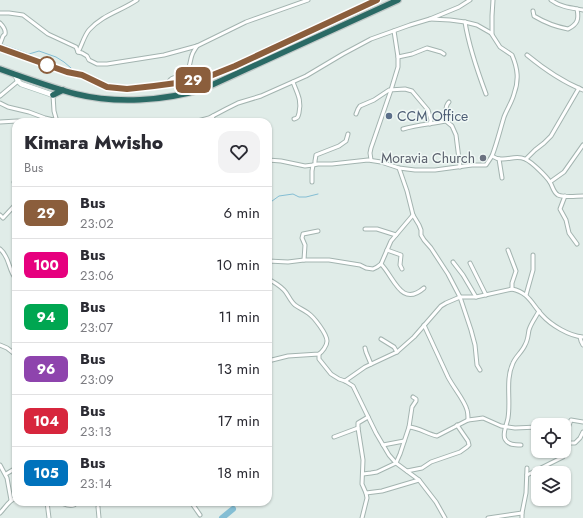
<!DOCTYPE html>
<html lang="en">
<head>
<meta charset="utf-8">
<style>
	:root { --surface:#fff; --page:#f2f2f3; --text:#2b2b33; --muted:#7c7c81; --line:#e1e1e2 }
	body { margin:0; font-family:Jost,sans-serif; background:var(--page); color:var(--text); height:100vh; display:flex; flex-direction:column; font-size:15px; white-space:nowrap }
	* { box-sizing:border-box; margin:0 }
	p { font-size:13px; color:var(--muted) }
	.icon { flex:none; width:22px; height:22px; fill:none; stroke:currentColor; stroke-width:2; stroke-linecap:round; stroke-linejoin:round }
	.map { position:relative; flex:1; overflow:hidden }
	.drawer { position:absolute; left:12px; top:118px; width:260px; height:388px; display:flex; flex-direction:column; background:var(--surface); border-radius:12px; box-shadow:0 1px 3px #0004 }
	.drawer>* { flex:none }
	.badge { padding:0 8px; border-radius:6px; font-size:14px; line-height:26px }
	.fabs { position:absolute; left:531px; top:418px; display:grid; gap:8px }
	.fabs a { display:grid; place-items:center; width:40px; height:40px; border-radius:8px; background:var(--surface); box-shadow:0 1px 3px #0004; font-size:20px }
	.map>.badge { position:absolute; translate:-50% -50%; box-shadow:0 0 0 2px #fff }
	.round { display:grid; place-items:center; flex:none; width:42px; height:42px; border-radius:12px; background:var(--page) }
	.summary { display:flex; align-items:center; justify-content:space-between; height:68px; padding:0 12px }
	h1 { font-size:19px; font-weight:800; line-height:30px }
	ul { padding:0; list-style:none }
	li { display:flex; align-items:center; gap:12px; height:52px; padding:0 12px; border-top:1px solid var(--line) }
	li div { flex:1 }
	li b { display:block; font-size:15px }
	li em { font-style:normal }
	li .badge { min-width:44px; font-weight:700; text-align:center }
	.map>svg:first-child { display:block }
</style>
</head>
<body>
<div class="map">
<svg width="583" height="518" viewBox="0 0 583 518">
	<rect width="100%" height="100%" fill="#e0ece8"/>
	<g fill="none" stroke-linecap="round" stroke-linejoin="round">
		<g stroke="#84bed4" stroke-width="1">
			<polyline points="1,44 29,54 39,51 56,57 64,62 71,68"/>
			<polyline points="268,204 279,196 293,194 299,197 306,197 318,194"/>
		</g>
		<polyline stroke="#84bed4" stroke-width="6" points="222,518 233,509"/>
		<defs>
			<g id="street">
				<path d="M551 0C560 7 572 8 583 10"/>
				<path d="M533 11 534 16C544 22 557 27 568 29 578 24 579 19 577 9"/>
				<polyline points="0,13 9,13 23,15 48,34 76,47 78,52 82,53 87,56 89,60 97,64 107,64 164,55 197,46 246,22 308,0"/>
				<path d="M430 19 450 20 465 22 477 25 491 33 500 47 512 55C518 69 519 80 514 94 512 102 507 109 504 117 500 130 497 143 492 156 495 158 498 159 501 159 509 160 516 155 525 159 532 162 546 176 550 182 553 187 553 192 558 195 565 198 576 196 583 196"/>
				<path d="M465 22C469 47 477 70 486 94"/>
				<path d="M0 23C3 26 6 30 5 34L3 36 0 44"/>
				<polyline points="492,34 492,16 493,0"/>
				<path d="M78 52C82 45 84 36 89 30 102 15 121 11 137 0"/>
				<path d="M527 55C544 69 563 82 583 90"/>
				<polyline points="398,57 412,54 427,48 441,52 444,54"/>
				<polyline points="188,70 198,78"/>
				<path d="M293 82C297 93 302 100 299 113 298 117 298 118 294 119"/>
				<path d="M168 84C170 75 180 78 186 73 190 69 190 60 192 55 193 52 195 49 197 46"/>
				<polyline points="53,95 54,111 57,122"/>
				<polyline points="0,96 18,81"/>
				<polyline points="0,103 8,107 29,112 45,118 62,122"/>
				<polyline points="356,114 358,109 360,106 374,100 389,90 405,89 412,91 428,110 431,120 430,124"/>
				<path d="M443 121C444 120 446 118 446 116 447 111 444 107 449 102"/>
				<polyline points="0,122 17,121 31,122"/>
				<polyline points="194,122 209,118 226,109 238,103 261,96 306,76 343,54 371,39 410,25 430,19 459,7 470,0"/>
				<polyline points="211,122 213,116"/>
				<path d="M403 129C417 125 431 124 446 121L452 126 456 135 460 167"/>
				<polyline points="499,159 502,178"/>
				<polyline points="526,159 535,150 544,143 551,136 579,88"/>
				<polyline points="268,160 281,161 305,166 313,165 318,164 332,164 368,160 381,162 399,168 415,170 435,170 472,165 486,165 492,156"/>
				<polyline points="371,160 370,153 371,148 391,90 398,67 398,57 394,31"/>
				<polyline points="315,164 315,161 316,155 339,146 346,141 348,134"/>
				<polyline points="399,168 407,191 413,215 419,225 421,230 421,235 424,240 431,248 448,274 460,297 471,330 475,345 477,365 480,370"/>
				<polyline points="16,178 14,182 16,185"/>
				<polyline points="312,182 312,171 313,165"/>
				<polyline points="550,182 564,172 583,145"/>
				<polyline points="565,196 560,209 566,220 569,233 577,244"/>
				<polyline points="0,215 3,218 16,204"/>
				<polyline points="365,229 377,229 396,235"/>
				<path d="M0 249C10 257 8 270 16 279"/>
				<polyline points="387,250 401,255 400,265 402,269"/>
				<polyline points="508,250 516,271 512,283 512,289"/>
				<polyline points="304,260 305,245 302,238 303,234 318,231"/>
				<polyline points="268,261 288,262 304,260 329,260 360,265 366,268 373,269 377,267 381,264 391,241 413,215"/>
				<polyline points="453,262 463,275 476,297"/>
				<polyline points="470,263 486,295"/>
				<path d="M381 264C394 277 401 308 424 288"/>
				<path d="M268 279C274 282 279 285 284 290 288 294 290 301 295 305 299 308 304 310 308 313 314 317 327 334 327 341 327 346 322 352 319 354L288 356 268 361"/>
				<polyline points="526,295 533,270 533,255"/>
				<path d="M424 325 448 377C453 387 465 401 467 410 468 413 468 417 468 420"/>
				<polyline points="580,337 581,341 583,345"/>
				<polyline points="381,339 394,347 397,352"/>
				<polyline points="0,345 7,348 16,355"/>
				<polyline points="365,348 366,352 371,364"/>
				<polyline points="319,354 319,359 331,374 339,379 345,381 353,386 376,433 389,455 396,463 419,480 436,502 445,518"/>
				<path d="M345 381 365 367 397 352 414 337 441 306 446 303 460 297H476L512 289C528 292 532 304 542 315 551 325 569 336 583 337"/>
				<path d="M409 427C420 428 427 434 437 436L468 420 476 419 483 418 501 426 515 428 538 427"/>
				<polyline points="567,431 571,420 583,422"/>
				<polyline points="334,437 358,428"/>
				<polyline points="567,443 575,443 580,438 583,432"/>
				<polyline points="383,445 404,441"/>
				<path d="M521 445C515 445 508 445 505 439 502 434 507 424 508 418 511 400 505 380 513 363 516 356 522 352 525 345 528 340 528 335 529 330 531 323 536 317 539 311"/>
				<polyline points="0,465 7,478 11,500"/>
				<polyline points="407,471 422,468 431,462 460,452 467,447 469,445 468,441 457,425"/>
				<polyline points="6,474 16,468"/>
				<polyline points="363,474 371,473 377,472 396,463 400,454 409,427 412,407 416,401 416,399 413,397"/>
				<path d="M527 475 563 457C567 449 566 439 567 431L564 429"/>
				<polyline points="366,493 382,491 419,480"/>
				<polyline points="47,502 49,518"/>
				<path d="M59 502C65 504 68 507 74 505"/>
				<polyline points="191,502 200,515"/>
				<polyline points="98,507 99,518"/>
				<path d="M0 513C5 508 9 500 16 498"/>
				<polyline points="362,518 367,498 366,493 362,484 363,460 358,428 358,423 368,417"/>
				<polyline points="488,518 522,513"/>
				<polyline points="522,518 522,513 526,493 527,468"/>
			</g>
			<polyline id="secondary" points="15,74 18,81 21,84 53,95"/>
			<g id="highway">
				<polyline points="0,48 67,72 82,75 107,87 127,89 154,86 199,79 210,76 235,66 377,0"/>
				<path d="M0 69C25 78 50 87 76 94 116 104 164 101 203 89L398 0"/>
				<polyline points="53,95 63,90"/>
			</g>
		</defs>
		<use href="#street" stroke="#a3b4b0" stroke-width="5"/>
		<use href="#secondary" stroke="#9eb8b2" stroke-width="6"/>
		<use href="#highway" stroke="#c1c9c8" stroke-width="8"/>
		<use href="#street" stroke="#fff" stroke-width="3"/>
		<use href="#secondary" stroke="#fff" stroke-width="4.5"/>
		<use href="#highway" stroke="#2a6a65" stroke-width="5.5"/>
	</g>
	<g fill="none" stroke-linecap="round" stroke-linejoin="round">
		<defs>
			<polyline id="line" points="0,48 67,72 82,75 107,87 127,89 154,86 199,80 210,76 235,66 377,0"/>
		</defs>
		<use href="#line" stroke="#fff" stroke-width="9"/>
		<use href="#line" stroke="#8b5e3c" stroke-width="6"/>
	</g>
	<circle fill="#fff" stroke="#8b5e3c" stroke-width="2" cx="47" cy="65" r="8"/>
	<circle fill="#5c6f8a" stroke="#f0f8f5" stroke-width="1.5" cx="389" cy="116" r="4"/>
	<circle fill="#6b7280" stroke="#f0f8f5" stroke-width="1.5" cx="483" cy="158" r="4"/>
	<g text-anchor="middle" stroke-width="3" stroke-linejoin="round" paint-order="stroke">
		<g font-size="14" fill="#4e5e75" stroke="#f0f8f5" text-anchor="start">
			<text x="397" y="121">CCM Office</text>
		</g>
		<g font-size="14" fill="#5b616d" stroke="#f0f8f5" text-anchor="end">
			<text x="475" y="163">Moravia Church</text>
		</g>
	</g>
</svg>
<div class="fabs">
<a><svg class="icon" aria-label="locate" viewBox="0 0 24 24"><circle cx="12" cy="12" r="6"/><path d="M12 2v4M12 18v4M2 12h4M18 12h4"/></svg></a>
<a><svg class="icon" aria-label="layers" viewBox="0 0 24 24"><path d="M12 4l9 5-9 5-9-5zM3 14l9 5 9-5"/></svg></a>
</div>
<b class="badge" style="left:193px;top:80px;background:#8b5e3c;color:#fff">29</b>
<section class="drawer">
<div class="summary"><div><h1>Kimara Mwisho</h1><p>Bus</p></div><a class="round"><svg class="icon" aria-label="heart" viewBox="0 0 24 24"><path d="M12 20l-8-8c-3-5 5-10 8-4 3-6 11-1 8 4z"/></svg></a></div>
<ul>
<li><span class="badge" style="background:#8b5e3c;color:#fff">29</span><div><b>Bus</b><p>23:02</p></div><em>6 min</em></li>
<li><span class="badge" style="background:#e6007e;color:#fff">100</span><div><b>Bus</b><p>23:06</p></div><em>10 min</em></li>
<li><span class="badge" style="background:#00a651;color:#fff">94</span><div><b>Bus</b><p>23:07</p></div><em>11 min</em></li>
<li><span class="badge" style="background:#8e44ad;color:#fff">96</span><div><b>Bus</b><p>23:09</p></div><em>13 min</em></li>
<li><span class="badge" style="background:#d7263d;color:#fff">104</span><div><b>Bus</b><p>23:13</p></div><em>17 min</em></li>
<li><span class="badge" style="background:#0072bc;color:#fff">105</span><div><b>Bus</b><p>23:14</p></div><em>18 min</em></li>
</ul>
</section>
</div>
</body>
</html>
